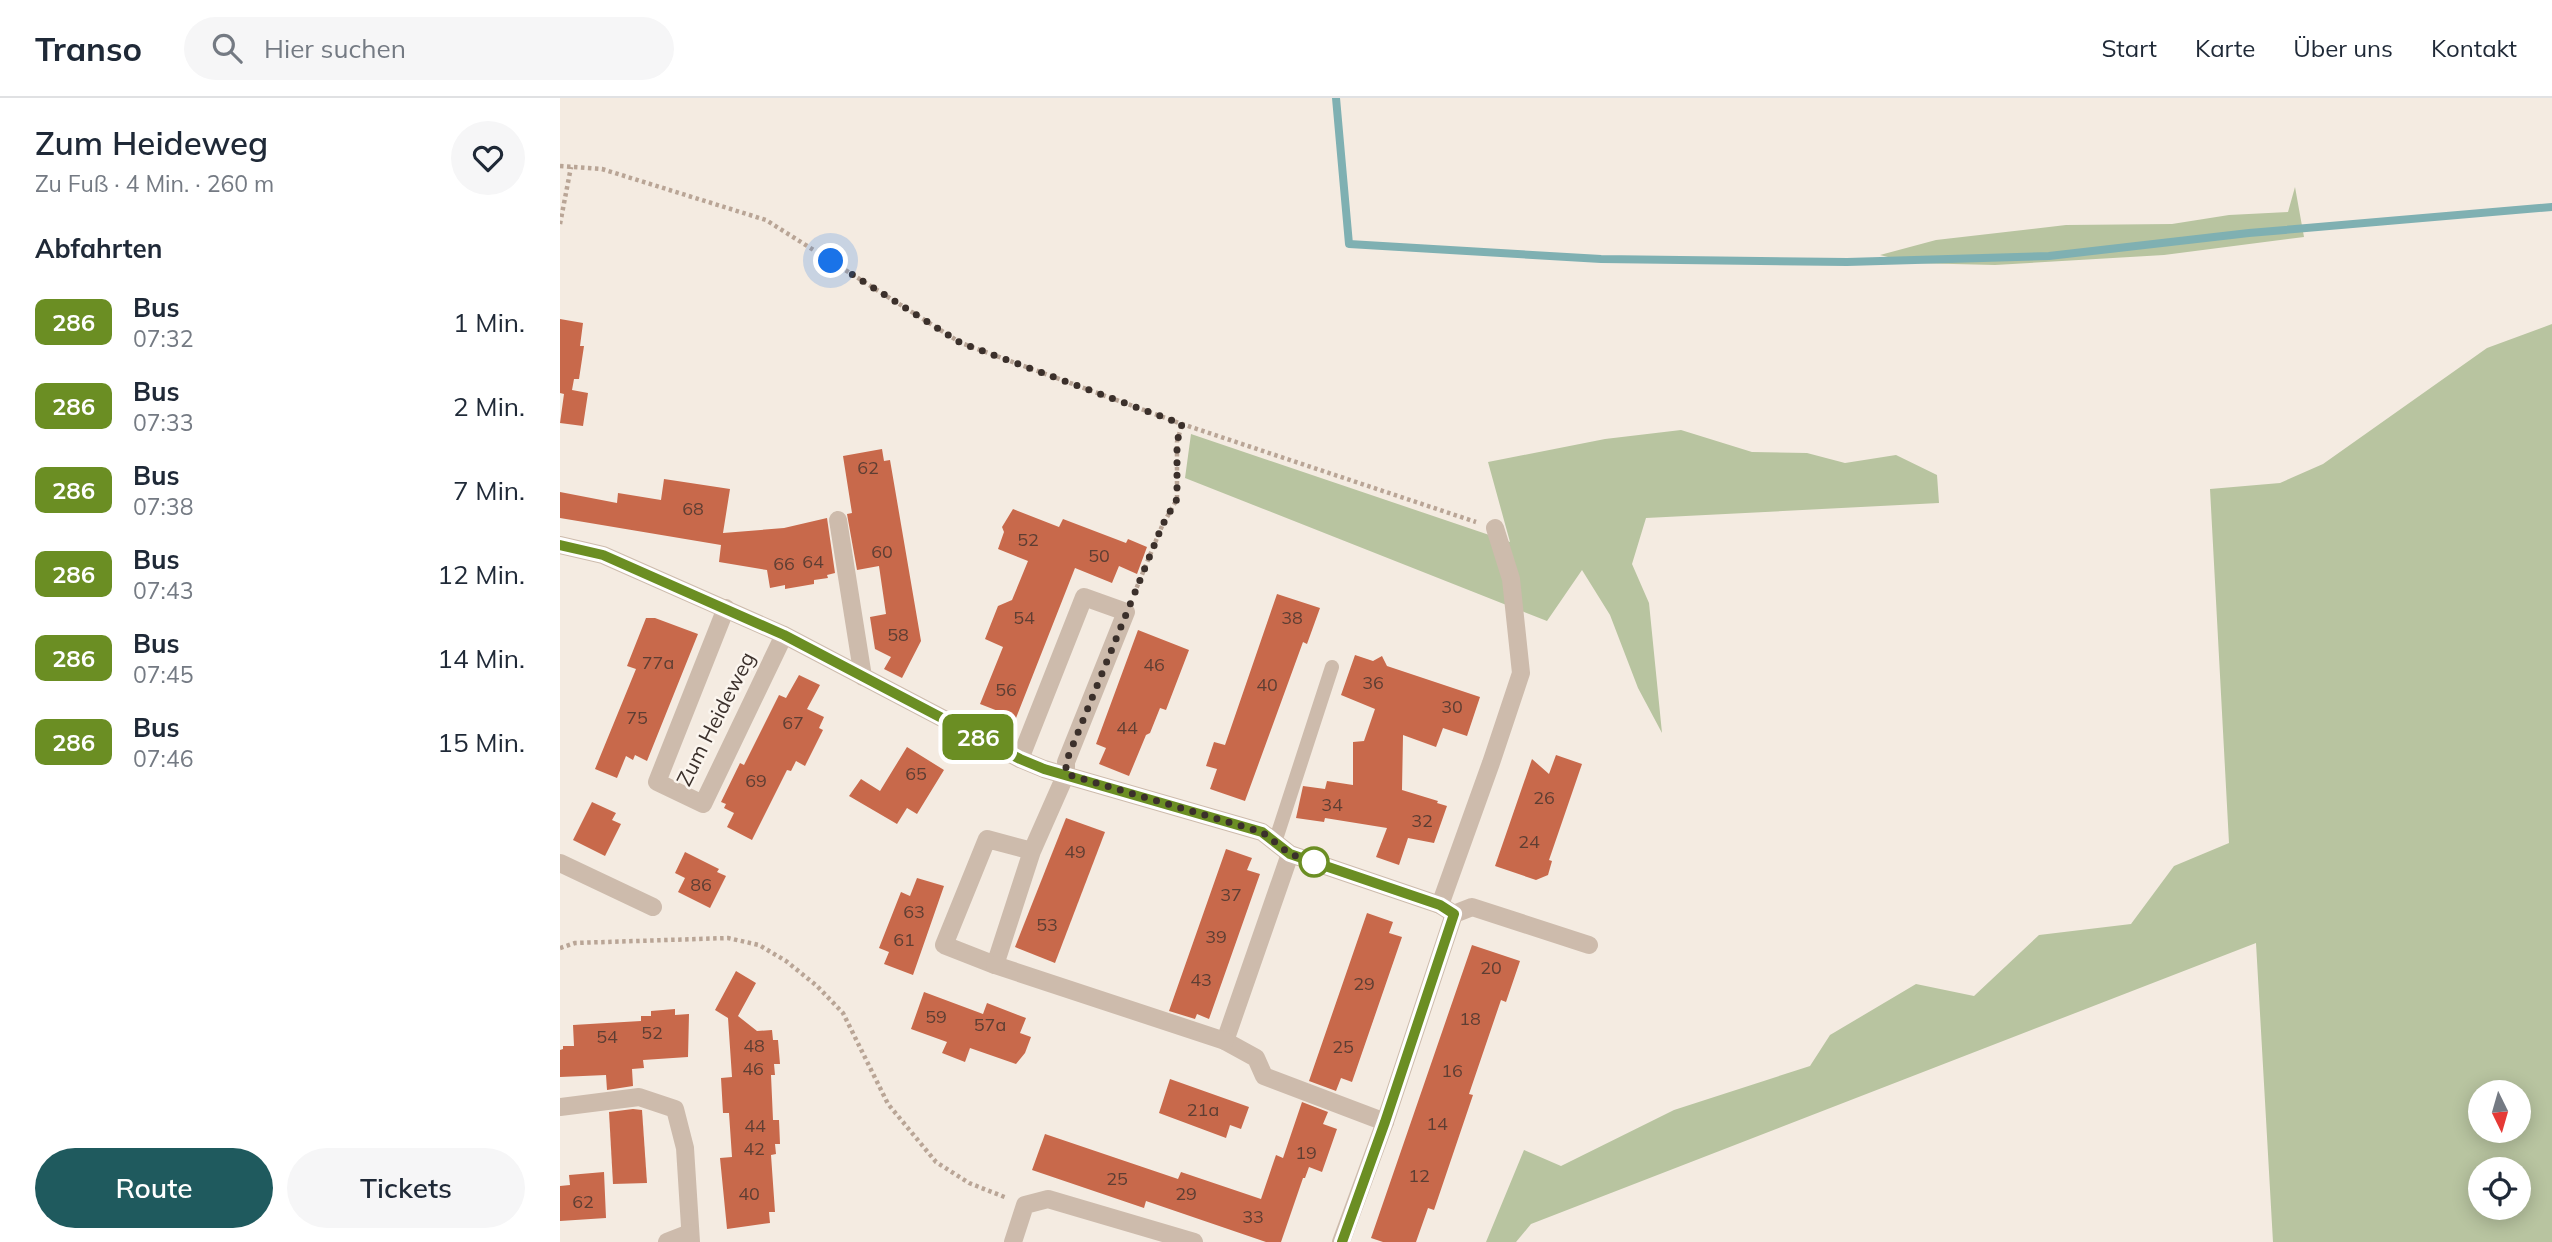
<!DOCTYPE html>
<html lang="de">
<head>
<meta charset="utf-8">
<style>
	:root { --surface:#fff; --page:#f6f6f7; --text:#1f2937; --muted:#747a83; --line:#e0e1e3; --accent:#1f5a5e }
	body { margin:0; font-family:Mulish,sans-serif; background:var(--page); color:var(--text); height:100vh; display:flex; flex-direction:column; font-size:26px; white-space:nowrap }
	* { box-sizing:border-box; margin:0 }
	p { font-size:23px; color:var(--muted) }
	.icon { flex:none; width:38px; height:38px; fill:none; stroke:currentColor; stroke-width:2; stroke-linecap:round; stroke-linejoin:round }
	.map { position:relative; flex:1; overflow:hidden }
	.details { display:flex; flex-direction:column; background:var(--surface); width:560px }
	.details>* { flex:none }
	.badge { padding:0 14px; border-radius:10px; font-size:24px; line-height:46px }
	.needle { width:46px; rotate:175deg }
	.controls { position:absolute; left:1908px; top:982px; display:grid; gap:14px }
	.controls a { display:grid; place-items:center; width:63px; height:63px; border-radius:50%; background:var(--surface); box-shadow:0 4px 18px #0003; font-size:35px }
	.you { position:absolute; width:35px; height:35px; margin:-18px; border:5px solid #fff; border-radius:50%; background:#1a73e8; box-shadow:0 0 0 10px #1a73e833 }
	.map>.badge { position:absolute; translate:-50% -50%; box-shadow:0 0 0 4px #fff }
	h2 { padding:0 35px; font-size:26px; line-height:63px }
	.round { display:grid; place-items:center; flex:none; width:74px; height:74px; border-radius:37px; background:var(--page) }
	.summary { display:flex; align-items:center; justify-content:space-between; height:119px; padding:0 35px }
	h1 { font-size:33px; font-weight:600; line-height:52px }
	.cta { display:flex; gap:14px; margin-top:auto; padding:14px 35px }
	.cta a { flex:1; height:80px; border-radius:42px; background:var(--accent); color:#fff; font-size:28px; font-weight:600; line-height:80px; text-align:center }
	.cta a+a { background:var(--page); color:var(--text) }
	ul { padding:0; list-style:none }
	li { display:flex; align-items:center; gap:21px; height:84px; padding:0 35px }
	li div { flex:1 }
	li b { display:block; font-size:26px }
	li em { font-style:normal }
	li .badge { min-width:77px; font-weight:700; text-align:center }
	header { display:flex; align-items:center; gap:42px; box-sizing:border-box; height:98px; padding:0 35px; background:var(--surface); border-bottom:2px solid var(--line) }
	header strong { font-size:33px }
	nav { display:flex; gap:38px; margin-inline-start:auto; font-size:24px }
	.search { width:490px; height:63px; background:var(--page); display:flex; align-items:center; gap:18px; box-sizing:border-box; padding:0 24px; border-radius:38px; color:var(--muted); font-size:26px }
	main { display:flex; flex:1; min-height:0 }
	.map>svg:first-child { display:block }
</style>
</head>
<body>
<header>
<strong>Transo</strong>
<div class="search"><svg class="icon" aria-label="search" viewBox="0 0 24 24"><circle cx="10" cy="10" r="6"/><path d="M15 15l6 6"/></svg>Hier suchen</div>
<nav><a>Start</a><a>Karte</a><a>Über uns</a><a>Kontakt</a></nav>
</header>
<main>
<section class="details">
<div class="summary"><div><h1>Zum Heideweg</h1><p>Zu Fuß · 4 Min. · 260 m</p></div><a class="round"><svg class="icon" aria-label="heart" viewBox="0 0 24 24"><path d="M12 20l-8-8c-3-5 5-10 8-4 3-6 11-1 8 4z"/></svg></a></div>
<h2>Abfahrten</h2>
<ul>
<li><span class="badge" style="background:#6b8e23;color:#fff">286</span><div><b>Bus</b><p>07:32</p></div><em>1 Min.</em></li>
<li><span class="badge" style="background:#6b8e23;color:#fff">286</span><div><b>Bus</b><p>07:33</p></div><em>2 Min.</em></li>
<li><span class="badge" style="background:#6b8e23;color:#fff">286</span><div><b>Bus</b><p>07:38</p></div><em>7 Min.</em></li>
<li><span class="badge" style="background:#6b8e23;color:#fff">286</span><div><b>Bus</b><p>07:43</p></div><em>12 Min.</em></li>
<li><span class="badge" style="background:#6b8e23;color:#fff">286</span><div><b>Bus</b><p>07:45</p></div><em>14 Min.</em></li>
<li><span class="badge" style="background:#6b8e23;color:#fff">286</span><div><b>Bus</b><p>07:46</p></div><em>15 Min.</em></li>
</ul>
<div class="cta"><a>Route</a><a>Tickets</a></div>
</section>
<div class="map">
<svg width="1992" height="1144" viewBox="0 0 1992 1144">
	<rect width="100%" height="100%" fill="#f4ebe1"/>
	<g fill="#b8c4a0" fill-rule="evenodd">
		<polygon points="1735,89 1744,139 1604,157 1435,167 1352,165 1320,157 1376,142 1506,127 1612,126 1669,117 1728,114"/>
		<path d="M1992 226V1144H1713L1696 845 971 1126 956 1144H926L964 1052 1001 1068 1114 1012 1250 968 1270 937 1356 886 1414 898 1479 837 1571 826 1614 768 1669 745 1650 391 1720 385 1763 366 1927 250ZM1920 994H1958V1032H1920ZM1920 1071H1958V1110H1920Z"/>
		<polygon points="1121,332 1192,354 1247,355 1285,365 1336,357 1377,377 1379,405 1086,420 1072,466 1089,505 1102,635 1078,590 1050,517 1022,472 987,523 625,380 631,336 950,444 928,364 1045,341"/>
	</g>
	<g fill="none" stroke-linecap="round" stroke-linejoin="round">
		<polyline stroke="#7fb0b2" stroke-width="8" points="776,0 789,146 1041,161 1287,164 1489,158 1689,135 1992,109"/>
	</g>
	<g fill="#c8694b">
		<polygon points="0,221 23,225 20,248 24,248 19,281 14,281 12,292 28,295 23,328 0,325 4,296 0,295"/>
		<polygon points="322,351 324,363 330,362 361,543 342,580 324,571 331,559 315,551 310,519 326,516 319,468 297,472 287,416 292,415 283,358"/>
		<polygon points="104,381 170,391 163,435 224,430 267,420 275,475 267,477 268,480 254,482 254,486 225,491 225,487 210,490 207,472 159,464 161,447 0,420 0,394 57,405 58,395 101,402"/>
		<polygon points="453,411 499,429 503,421 566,445 568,441 587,449 577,476 559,468 552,485 515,470 456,620 420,606 443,549 425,541 438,508 452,502 468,463 438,451 444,434 442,429"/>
		<polygon points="717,496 760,510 747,546 743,544 685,703 650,691 657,671 646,668 654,644 665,647"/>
		<polygon points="86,520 95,520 138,536 87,663 75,657 73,662 66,658 57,680 35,671 76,571 67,568"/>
		<polygon points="578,532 629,552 606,612 600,610 590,635 586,637 569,678 539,666 546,650 536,646"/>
		<polygon points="795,557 813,563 822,558 827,568 920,599 907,638 883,630 876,649 843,637 842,692 878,703 877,705 887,708 874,745 848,740 839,767 816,759 827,730 765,720 764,724 736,720 743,688 765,691 767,683 793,687 793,644 804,643 815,611 781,597"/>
		<polygon points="239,577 260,587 247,611 264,619 259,630 263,632 245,668 236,663 231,673 227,672 192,742 167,729 174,715 164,710 166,706 161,704 180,665 184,667 219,597 226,600"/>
		<polygon points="347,649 384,672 357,716 347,710 337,726 289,698 301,681 320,693"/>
		<polygon points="996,657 1022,666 989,762 992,763 988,777 976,782 935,768 972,661 989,676"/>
		<polygon points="32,704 56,715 52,722 61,726 45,758 13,742"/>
		<polygon points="506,720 545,734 495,865 455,849"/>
		<polygon points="666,751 692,760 687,772 700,776 649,921 637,916 635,921 609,913"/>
		<polygon points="125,754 159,771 157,774 166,778 150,810 118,794 125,780 115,775"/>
		<polygon points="357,780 384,788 353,877 324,866 329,854 319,850 341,794 350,798"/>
		<polygon points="807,815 833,824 829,835 842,839 792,984 781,980 776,993 749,983"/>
		<polygon points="912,847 960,863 946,904 941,902 909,996 913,997 874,1112 868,1110 856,1144 823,1144 811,1140"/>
		<polygon points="176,873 196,885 178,918 197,933 212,932 213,942 218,942 220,966 214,966 215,977 211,977 213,1022 219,1022 220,1046 215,1046 216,1056 211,1057 215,1114 209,1114 210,1125 167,1131 160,1060 172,1059 169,1015 163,1015 161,980 172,979 168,920 155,912"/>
		<polygon points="364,894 423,916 427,905 466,920 460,935 471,939 465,955 456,966 410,950 405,964 382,955 387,944 351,931"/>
		<polygon points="115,911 115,917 129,916 128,959 83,962 84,970 72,971 73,988 47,992 46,977 0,979 0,952 3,951 3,948 14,948 13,927 81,923 81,918 91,918 91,913"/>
		<polygon points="610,981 689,1009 681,1031 670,1027 666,1040 599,1015"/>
		<polygon points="742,1004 768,1014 763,1026 777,1031 762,1074 749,1069 745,1080 743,1080 721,1144 706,1144 586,1103 584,1110 472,1072 485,1036 618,1081 621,1074 701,1101 716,1057 723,1060"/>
		<polygon points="73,1011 82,1012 87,1085 53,1086 49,1014"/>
		<polygon points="44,1074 46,1120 0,1123 0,1088 10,1087 9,1077"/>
	</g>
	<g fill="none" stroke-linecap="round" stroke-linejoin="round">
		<g stroke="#b9a596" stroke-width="4.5" stroke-dasharray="3.5 3.5" stroke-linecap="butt">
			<polyline points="0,68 42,71 206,122 401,245 622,326 916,424"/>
			<polyline points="0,126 11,69"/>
			<polyline points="574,496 602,428 617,401 617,344 622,326"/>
			<polyline points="0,850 15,845 168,840 199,847 226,863 257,888 283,915 328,1006 376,1064 409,1085 447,1100"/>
		</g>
		<polyline stroke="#cdbbac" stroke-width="14" points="715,744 772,569"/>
		<g stroke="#cdbbac" stroke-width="18">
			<polyline points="278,422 303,579"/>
			<polyline points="0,447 43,457 224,537 460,661 484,671 702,734 730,756 880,807 894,816"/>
			<polyline points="166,510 97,684 143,706 224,537"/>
			<polyline points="460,661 524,499 566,514 506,664 506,676 472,753 427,741 384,847 435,867 472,753"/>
			<polyline points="730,756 665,943 696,960 704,978 825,1024"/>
			<polyline points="0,765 93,809"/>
			<polyline points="880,807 931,665 961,575 951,481 935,430"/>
			<polyline points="435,867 665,943"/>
			<polyline points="0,1009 79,999 115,1011 125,1050 131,1144"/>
			<polyline points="107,1144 130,1135"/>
			<polyline points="453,1144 465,1107 488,1101 634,1144"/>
			<polyline points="781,1144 825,1024 894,816 912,809 1029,847"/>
		</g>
	</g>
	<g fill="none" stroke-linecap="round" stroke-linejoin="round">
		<defs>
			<polyline id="line" points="0,447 43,457 224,537 460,661 484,671 702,734 730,756 880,807 894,816 825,1024 782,1144"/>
		</defs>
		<use href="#line" stroke="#fff" stroke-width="16"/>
		<use href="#line" stroke="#6b8e23" stroke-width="10"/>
		<polyline stroke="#3b302b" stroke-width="7" stroke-dasharray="0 12.6" points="271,163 401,245 622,326 617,344 617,401 602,428 506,664 506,676 702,734 730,756 754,764"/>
	</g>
	<circle fill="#fff" stroke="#6b8e23" stroke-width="3.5" cx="754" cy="764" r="14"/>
	<g text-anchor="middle" stroke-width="5" stroke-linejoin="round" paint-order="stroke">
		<g font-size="18" fill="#5e3e33">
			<text x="308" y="376">62</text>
			<text x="133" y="417">68</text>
			<text x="468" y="448">52</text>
			<text x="322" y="460">60</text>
			<text x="539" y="464">50</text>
			<text x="253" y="470">64</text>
			<text x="224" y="472">66</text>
			<text x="464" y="526">54</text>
			<text x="732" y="526">38</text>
			<text x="338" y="543">58</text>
			<text x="98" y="571">77a</text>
			<text x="594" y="573">46</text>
			<text x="813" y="591">36</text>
			<text x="707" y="593">40</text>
			<text x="446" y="598">56</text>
			<text x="892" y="615">30</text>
			<text x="77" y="626">75</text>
			<text x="233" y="631">67</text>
			<text x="567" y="636">44</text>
			<text x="356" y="682">65</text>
			<text x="196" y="689">69</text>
			<text x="984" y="706">26</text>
			<text x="772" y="713">34</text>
			<text x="862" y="729">32</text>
			<text x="969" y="750">24</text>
			<text x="515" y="760">49</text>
			<text x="141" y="793">86</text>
			<text x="671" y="803">37</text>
			<text x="354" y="820">63</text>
			<text x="487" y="833">53</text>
			<text x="656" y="845">39</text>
			<text x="344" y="848">61</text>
			<text x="931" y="876">20</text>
			<text x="641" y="888">43</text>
			<text x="804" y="892">29</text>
			<text x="376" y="925">59</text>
			<text x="910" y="927">18</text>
			<text x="430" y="933">57a</text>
			<text x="92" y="941">52</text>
			<text x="47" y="945">54</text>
			<text x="194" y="954">48</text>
			<text x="783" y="955">25</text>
			<text x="193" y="977">46</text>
			<text x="892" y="979">16</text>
			<text x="643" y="1018">21a</text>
			<text x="877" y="1032">14</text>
			<text x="195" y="1034">44</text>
			<text x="194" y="1057">42</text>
			<text x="746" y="1061">19</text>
			<text x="859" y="1084">12</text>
			<text x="557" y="1087">25</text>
			<text x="189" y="1102">40</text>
			<text x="626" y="1102">29</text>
			<text x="23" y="1110">62</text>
			<text x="693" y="1125">33</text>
		</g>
		<g font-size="21" fill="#3b302b" stroke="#fbf5ee">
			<text transform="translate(156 621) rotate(-63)" y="7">Zum Heideweg</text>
		</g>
	</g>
</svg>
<div class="controls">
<a><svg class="needle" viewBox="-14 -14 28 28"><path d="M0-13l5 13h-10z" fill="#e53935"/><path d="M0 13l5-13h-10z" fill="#747a83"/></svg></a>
<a><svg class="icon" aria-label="locate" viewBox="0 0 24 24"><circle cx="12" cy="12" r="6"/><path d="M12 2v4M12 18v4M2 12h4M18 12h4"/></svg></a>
</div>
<div class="you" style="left:271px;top:163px"></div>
<b class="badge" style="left:418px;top:639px;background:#6b8e23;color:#fff">286</b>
</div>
</main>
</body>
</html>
